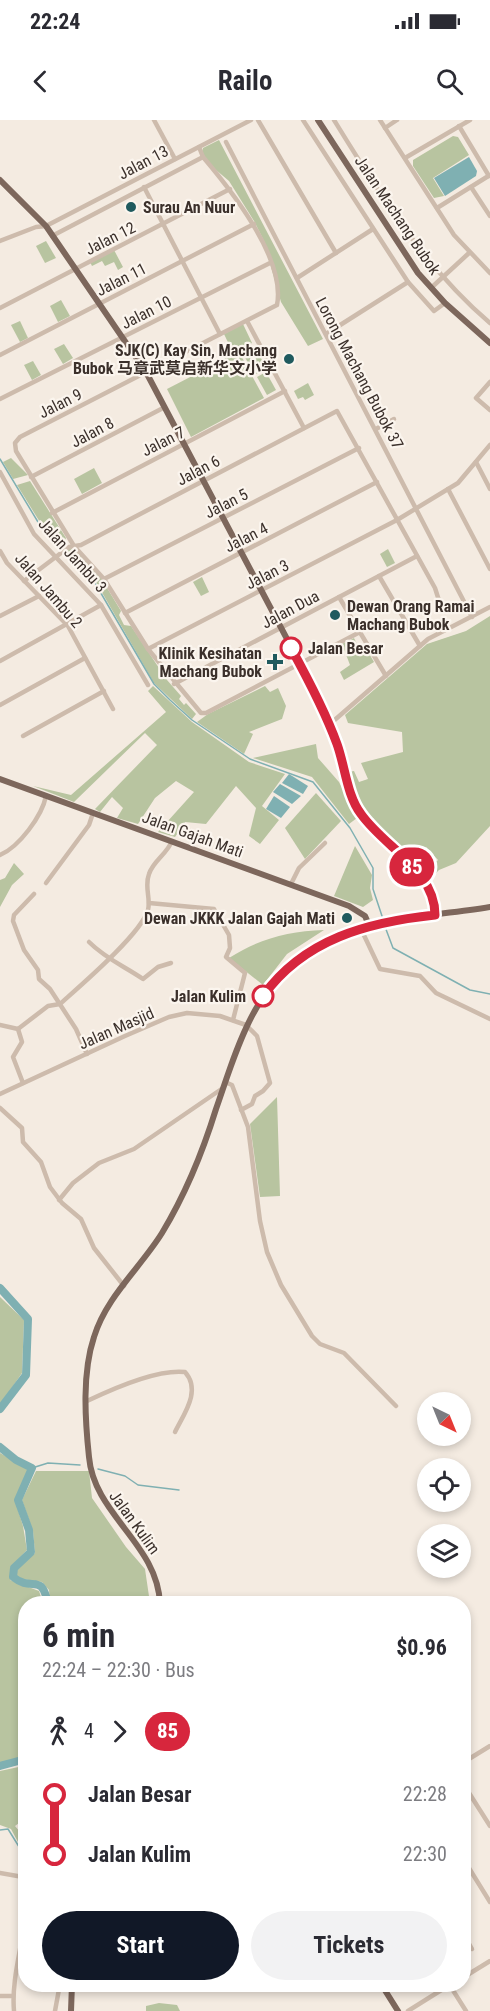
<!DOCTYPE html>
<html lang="en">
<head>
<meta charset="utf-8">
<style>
	:root { --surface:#fff; --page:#f2f2f3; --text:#2b2b33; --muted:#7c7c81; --accent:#111827 }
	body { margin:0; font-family:"Roboto Condensed","Noto Sans SC",sans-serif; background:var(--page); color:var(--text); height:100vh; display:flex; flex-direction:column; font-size:22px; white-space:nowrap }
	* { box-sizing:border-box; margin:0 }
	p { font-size:20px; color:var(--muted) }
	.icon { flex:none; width:33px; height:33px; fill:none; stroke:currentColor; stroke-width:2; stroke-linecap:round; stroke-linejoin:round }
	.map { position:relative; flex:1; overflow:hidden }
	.details { position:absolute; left:18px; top:1476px; width:453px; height:396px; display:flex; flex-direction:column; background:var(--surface); border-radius:24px; box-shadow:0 3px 9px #0003 }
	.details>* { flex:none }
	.badge { padding:0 12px; border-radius:20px; font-size:21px; line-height:39px }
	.needle { width:39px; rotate:137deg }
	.fabs { position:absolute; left:417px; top:1272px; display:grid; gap:12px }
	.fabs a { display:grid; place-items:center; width:54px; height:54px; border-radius:50%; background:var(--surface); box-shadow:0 3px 9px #0003; font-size:30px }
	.map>.badge { position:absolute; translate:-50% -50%; box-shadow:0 0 0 3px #fff }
	.legs { display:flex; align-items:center; gap:9px; height:66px; padding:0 24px; font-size:20px }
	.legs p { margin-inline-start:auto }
	.overview { display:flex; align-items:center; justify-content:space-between; height:102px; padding:0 24px }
	h1 { font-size:33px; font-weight:700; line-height:45px }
	.button { display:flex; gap:12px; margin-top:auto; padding:12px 24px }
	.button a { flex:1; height:69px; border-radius:36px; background:var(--accent); color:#fff; font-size:24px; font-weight:700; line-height:69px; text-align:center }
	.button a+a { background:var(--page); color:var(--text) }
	ul { padding:0 24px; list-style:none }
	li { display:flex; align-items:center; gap:21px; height:60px; font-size:22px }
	li i { display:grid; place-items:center; width:9px; height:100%; margin:0 8px; background:currentColor }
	li i::after { content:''; width:15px; height:15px; margin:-8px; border:4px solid; border-radius:50%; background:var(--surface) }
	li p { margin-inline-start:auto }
	li:first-child i { background:linear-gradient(#0000 50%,currentColor 0) }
	li:last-child i { background:linear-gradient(currentColor 50%,#0000 0) }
	.status { display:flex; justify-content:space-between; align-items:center; height:42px; padding:0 30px; background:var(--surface); direction:ltr }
	.status svg { height:16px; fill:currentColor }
	header { display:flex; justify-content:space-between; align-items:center; height:78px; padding:0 24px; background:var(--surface); font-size:27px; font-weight:700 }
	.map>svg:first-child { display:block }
</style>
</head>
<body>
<div class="status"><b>22:24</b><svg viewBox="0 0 49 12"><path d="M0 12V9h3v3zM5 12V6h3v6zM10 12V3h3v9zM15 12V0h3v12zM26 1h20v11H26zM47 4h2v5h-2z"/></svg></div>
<header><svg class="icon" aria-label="back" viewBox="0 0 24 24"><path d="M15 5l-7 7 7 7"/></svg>Railo<svg class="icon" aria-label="search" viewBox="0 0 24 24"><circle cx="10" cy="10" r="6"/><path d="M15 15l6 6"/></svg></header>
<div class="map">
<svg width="490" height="1891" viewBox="0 0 490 1891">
	<rect width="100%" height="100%" fill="#f4ebe1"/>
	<g fill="#b8c4a0">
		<polygon points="453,16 458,17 469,35 433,58 444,76 434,78 413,46 413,40"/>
		<polygon points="219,20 323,219 308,226 281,182 263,119 254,101 229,61 209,44 202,32 203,28"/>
		<polygon points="46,121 56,138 45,143 36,126"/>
		<polygon points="114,130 123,147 118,150 114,142 105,146 102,141 92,146 90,142"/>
		<polygon points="61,180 70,196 58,202 50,186"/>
		<polygon points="20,201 28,218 20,222 11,205"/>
		<polygon points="243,204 252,223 238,230 264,278 191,317 167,269 198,253 200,256 214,248 212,244 236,232 233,233 224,214"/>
		<polygon points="64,224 73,238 63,244 54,229"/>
		<polygon points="256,229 267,249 254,255 244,235"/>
		<polygon points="33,241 41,255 32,260 24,245"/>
		<polygon points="266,252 276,270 267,275 257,257"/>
		<polygon points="308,263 314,275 305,280 303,277 298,279 294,271"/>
		<polygon points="11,338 28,355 13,359 3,342"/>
		<polygon points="94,348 102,363 82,374 74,359"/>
		<polygon points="30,361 66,418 61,428 43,407 17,365"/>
		<polygon points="70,428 73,428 101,458 121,491 119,495 124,505 131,506 167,560 181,576 179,579 184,585 186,583 196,594 192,599 154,563 96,462 66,432"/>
		<polygon points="388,429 395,443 387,447 380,434"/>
		<polygon points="202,457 209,472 201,476 193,462"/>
		<polygon points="490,496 490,706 456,743 439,750 434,755 427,750 438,740 426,727 411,740 373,698 370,700 361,692 348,652 354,651 359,662 368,659 361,643 403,632 402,612 348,603 345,595 427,524 466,511"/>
		<polygon points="354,518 359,528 364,525 374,542 344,560 340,552 350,545 342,524"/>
		<polygon points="153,566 192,602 249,642 285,654 262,686 279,700 260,724 249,716 256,688 236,666 206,704 185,702 175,717 158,712 194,672 176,661 155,678 138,704 117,698 123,688 112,677 100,692 95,689 157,625 145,613 74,682 33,666 71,675 166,592 148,571"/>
		<polygon points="265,566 270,572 278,568 286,586 282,599 249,612 253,614 244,634 197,602 208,594"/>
		<polygon points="316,624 318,638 339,662 357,698 349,704 312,657 253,638"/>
		<polygon points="316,673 341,701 305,739 285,708"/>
		<polygon points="355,726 372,755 370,768 373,780 363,787 334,776"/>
		<polygon points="14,743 24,754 12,765 0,787 0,760 5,758"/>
		<path d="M324 810 287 834 263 865 229 838C259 819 288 811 324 810Z"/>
		<polygon points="277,977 280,1076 260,1077 250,1004"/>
		<polygon points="0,1177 24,1200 22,1253 0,1285"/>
		<polygon points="0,1333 29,1349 15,1380 23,1406 27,1430 10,1448 10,1460 39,1471 43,1483 26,1484 26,1602 21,1606 24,1623 18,1638 0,1643"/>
		<polygon points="36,1351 89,1351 92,1378 126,1427 145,1449 150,1483 50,1483 49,1470 42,1462 22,1459 17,1456 16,1450 35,1433 33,1411 22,1380"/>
		<polygon points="25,1640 25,1703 19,1703 15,1706 25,1718 25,1735 11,1709 0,1705 0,1651 23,1646"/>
		<polygon points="159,1883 177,1885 180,1891 146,1891 146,1886"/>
	</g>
	<g fill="#7fb0b2">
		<polygon points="469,37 477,51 476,56 445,76 434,58"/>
		<polygon points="289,654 308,666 303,674 282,663"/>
		<polygon points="280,664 301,676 292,684 273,672"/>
		<polygon points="274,676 290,687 281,698 266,689"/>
	</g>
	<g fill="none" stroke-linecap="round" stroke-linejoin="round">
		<g stroke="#7fb0b2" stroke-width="1.5">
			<polyline points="0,339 41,407 61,429"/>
			<polyline points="64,433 95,463 154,564 170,580 192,600 250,639 313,662 350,708 373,748 373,769 383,799"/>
			<polyline points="384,804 393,828 470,870 490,874"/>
			<polyline points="32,1348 48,1343 80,1345"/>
			<polyline points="98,1349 125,1356 138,1365 179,1370"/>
			<polyline points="0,1710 8,1709 26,1738"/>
		</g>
		<g stroke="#7fb0b2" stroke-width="8">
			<polyline points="0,1168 28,1199 26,1255 0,1289"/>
			<path d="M0 1327 16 1340 32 1348 18 1380 29 1410 31 1432 14 1448 13 1457C33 1473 41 1451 48 1484"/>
			<polyline points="0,1646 22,1640 26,1629"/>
		</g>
		<g stroke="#cdbbac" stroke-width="4.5">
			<polyline points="154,0 175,39"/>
			<polyline points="258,0 336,133"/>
			<polyline points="303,0 408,162 434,191 445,183"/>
			<path d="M334 0C379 73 424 147 490 203"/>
			<polyline points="380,0 454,115 490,153"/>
			<polyline points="459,6 489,56"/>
			<polyline points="385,8 397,0"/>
			<polyline points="226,22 472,497"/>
			<path d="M199 27 203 37C231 70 286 139 277 185L20 317 15 323 16 331 74 426 104 459 148 529 201 593H206L360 512"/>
			<polyline points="405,38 470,0"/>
			<polyline points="144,67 220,214"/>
			<polyline points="471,67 490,96"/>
			<polyline points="437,88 490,55"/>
			<polyline points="52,116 203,37"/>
			<polyline points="0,121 36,107 46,106 251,0"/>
			<polyline points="297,158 373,109"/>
			<polyline points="431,168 469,133"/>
			<polyline points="0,188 230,69"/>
			<polyline points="247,201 304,308"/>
			<polyline points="326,214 408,162"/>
			<polyline points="0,235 254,104"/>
			<polyline points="490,262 476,278 490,290"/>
			<polyline points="0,279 270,143"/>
			<polyline points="376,309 394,299"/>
			<polyline points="476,342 490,369"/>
			<polyline points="0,352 34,414 101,485 148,565"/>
			<polyline points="31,357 165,287"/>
			<polyline points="448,369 490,449"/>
			<polyline points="52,393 285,271"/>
			<polyline points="0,431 7,443 68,506 113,589"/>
			<polyline points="379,456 420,526"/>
			<polyline points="104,459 359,328"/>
			<polyline points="24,461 69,427 81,425 337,291 435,468 442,490"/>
			<polyline points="339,477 386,556"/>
			<polyline points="125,493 377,362"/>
			<polyline points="0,496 39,476"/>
			<polyline points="148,529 397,400 458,363 490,325"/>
			<polyline points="0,541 101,485"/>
			<polyline points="174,564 417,436"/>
			<polyline points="0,585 85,538"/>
			<polyline points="330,604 428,519 490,487"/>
			<polyline points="23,616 104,571"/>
			<path d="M0 735C19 727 42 696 46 676"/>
			<polyline points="46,763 89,705 93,693"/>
			<polyline points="291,764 299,748 325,723"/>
			<polyline points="34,774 14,795 13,801 24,830 38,850 39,859 50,869 76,909 87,934"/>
			<polyline points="149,783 214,789 229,815 230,828 226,837 245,853 233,900"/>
			<polyline points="361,809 380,849 420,856 436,873 490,899"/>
			<path d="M89 822C106 839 124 846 143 859L158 847 171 843"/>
			<polyline points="0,905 18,909"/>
			<path d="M18 909 48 886 60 884C80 866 141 814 148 790 151 778 144 767 149 754 153 741 167 734 172 721"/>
			<polyline points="18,909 22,922 13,937 23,963"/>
			<polyline points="225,962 232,965 248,1007 260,1101 267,1132 281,1165 312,1216 320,1224 344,1233 396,1286"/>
			<polyline points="0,974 125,916 169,897 187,893 220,896 246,905 257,916 270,963 263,971 255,976 252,984 241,990"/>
			<polyline points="0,988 22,1008 23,1022 41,1042 50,1067 62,1083 81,1099 94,1128 124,1166"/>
			<polyline points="59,1080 73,1063 99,1043 134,1029 223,968"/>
			<path d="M87 1281C112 1269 158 1249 185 1252 202 1271 183 1295 175 1312"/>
			<polyline points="464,1642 490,1626"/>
			<polyline points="464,1665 490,1706"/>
			<polyline points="464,1740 490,1782"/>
			<polyline points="0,1753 23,1757 26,1787"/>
			<polyline points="464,1815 472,1829"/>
			<polyline points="464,1857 490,1841"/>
			<polyline points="449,1864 466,1891"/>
			<polyline points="0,1876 13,1876"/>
			<path d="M14 1891C11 1857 24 1822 26 1788"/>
			<polyline points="55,1891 60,1864"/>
			<polyline points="408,1891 451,1864"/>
		</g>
		<g stroke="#7d675c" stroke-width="6">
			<polyline points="318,0 418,153 445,183 490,223"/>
			<path d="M0 60 46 106 146 252 315 572C326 598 338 623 346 650 350 664 351 681 360 694 384 728 436 750 435 795"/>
			<polyline points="0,659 349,786 365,796 369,805"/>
			<path d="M160 1484C158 1424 94 1395 89 1337 85 1299 82 1253 94 1217 106 1177 141 1147 162 1113 185 1075 203 1031 216 989 236 932 251 873 303 835 356 795 428 798 490 787"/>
			<polyline points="381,1864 398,1891"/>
			<polyline points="71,1891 72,1864"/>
		</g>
	</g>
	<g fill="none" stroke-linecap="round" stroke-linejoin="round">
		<defs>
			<path id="line-1" d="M263 876C304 819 368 802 435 795 435 750 385 728 361 694 347 676 345 646 337 624 325 591 308 559 291 528"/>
		</defs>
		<use href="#line-1" stroke="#fff" stroke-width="14"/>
		<use href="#line-1" stroke="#d7263d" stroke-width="9"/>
	</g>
	<g fill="#1f5a5e" stroke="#fbf5ee" stroke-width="2">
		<circle cx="131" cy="87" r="6"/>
		<circle cx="289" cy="239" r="6"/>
		<circle cx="335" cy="495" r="6"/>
		<path d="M272 533h6v6h6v6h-6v6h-6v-6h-6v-6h6z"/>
		<circle cx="347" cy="798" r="6"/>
	</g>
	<g fill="#fff" stroke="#d7263d" stroke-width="3">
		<circle cx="291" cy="528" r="10"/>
		<circle cx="263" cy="876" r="10"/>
	</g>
	<g text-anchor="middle" stroke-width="4.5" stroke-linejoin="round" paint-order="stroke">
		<g font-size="16" fill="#3b302b" stroke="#fbf5ee">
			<text transform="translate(143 42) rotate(-28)" y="6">Jalan 13</text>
			<text transform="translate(398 95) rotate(56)" y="6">Jalan Machang Bubok</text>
			<text transform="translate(110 118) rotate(-27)" y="6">Jalan 12</text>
			<text transform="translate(121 159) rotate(-27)" y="6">Jalan 11</text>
			<text transform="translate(146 192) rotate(-27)" y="6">Jalan 10</text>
			<text transform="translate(360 253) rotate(62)" y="6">Lorong Machang Bubok 37</text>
			<text transform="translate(60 283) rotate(-27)" y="6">Jalan 9</text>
			<text transform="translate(92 312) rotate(-28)" y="6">Jalan 8</text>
			<text transform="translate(163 321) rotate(-27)" y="6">Jalan 7</text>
			<text transform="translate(198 350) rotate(-28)" y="6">Jalan 6</text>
			<text transform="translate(226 383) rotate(-27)" y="6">Jalan 5</text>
			<text transform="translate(246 417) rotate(-27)" y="6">Jalan 4</text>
			<text transform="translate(73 435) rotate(48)" y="6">Jalan Jambu 3</text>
			<text transform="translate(267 454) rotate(-27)" y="6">Jalan 3</text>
			<text transform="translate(49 470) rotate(49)" y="6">Jalan Jambu 2</text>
			<text transform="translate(290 489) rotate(-28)" y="6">Jalan Dua</text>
			<text transform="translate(193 714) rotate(20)" y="6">Jalan Gajah Mati</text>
			<text transform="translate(116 908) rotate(-24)" y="6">Jalan Masjid</text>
			<text transform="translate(135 1402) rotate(54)" y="6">Jalan Kulim</text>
		</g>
		<g font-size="16" font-weight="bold" fill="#3b302b" stroke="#fbf5ee" text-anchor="end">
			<text x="143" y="93" text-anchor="start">Surau An Nuur</text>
			<text x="277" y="236">SJK(C) Kay Sin, Machang<tspan x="277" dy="18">Bubok 马章武莫启新华文小学</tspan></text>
			<text x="347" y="492" text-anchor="start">Dewan Orang Ramai<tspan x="347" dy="18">Machang Bubok</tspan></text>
			<text x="262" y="539">Klinik Kesihatan<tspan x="262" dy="18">Machang Bubok</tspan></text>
			<text x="335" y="804">Dewan JKKK Jalan Gajah Mati</text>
		</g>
		<g font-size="16" font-weight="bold" fill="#3b302b" stroke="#fbf5ee" text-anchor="start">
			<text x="308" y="534">Jalan Besar</text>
			<text x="246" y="882" text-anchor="end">Jalan Kulim</text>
		</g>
	</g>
</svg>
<div class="fabs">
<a><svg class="needle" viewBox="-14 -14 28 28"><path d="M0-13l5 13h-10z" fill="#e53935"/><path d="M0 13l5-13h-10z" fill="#7c7c81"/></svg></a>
<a><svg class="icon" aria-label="locate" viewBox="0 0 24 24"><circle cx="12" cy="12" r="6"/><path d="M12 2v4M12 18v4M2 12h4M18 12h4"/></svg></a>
<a><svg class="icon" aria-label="layers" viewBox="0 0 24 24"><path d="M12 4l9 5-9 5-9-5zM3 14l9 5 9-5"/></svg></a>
</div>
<b class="badge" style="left:412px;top:747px;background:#d7263d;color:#fff">85</b>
<section class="details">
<div class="overview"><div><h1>6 min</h1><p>22:24 – 22:30 · Bus</p></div><b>$0.96</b></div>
<div class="legs"><svg class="icon" aria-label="walk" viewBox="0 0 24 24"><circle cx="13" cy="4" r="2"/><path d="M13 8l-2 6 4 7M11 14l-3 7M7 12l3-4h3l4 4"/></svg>4<svg class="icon" aria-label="forward" viewBox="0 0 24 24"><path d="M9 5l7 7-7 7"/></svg><b class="badge" style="background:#d7263d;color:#fff">85</b></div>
<ul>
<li><i style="color:#d7263d"></i><b>Jalan Besar</b><p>22:28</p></li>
<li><i style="color:#d7263d"></i><b>Jalan Kulim</b><p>22:30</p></li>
</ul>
<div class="button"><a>Start</a><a>Tickets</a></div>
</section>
</div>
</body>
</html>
